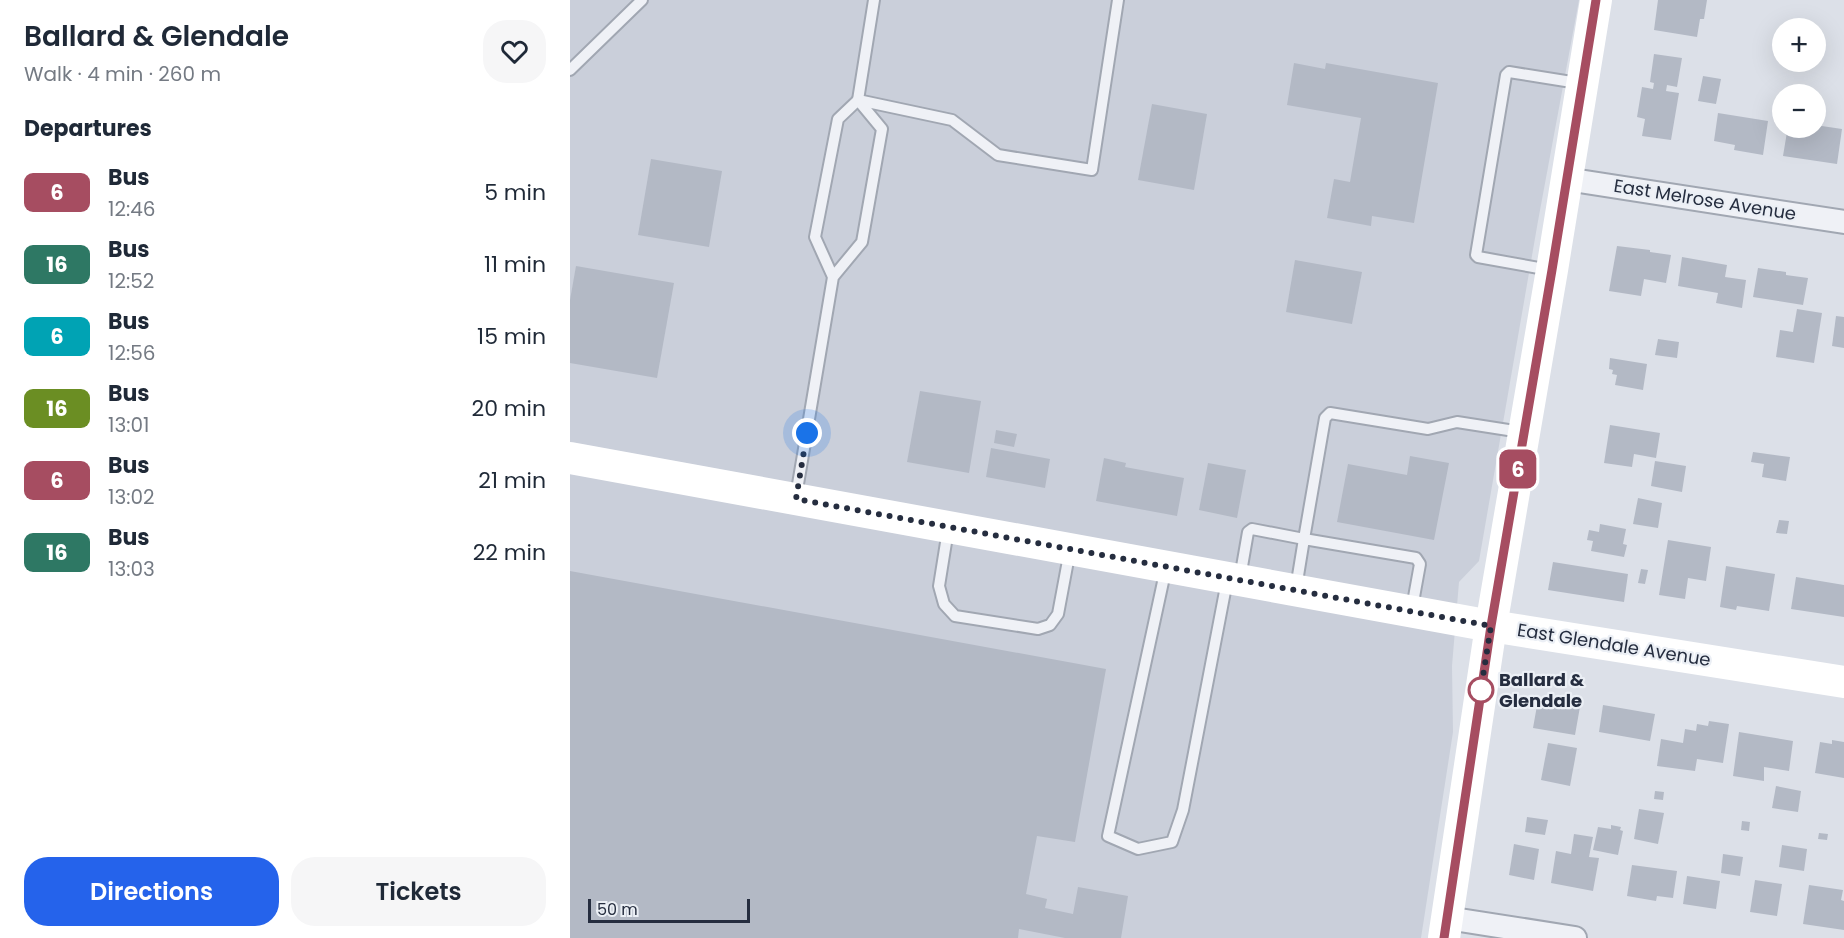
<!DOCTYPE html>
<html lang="en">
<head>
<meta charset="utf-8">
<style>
	:root { --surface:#fff; --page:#f6f6f7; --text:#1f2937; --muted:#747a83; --accent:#2563eb }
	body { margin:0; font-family:Poppins,sans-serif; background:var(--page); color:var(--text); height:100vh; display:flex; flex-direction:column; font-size:22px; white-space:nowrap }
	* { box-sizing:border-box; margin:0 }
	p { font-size:20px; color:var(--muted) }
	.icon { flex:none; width:33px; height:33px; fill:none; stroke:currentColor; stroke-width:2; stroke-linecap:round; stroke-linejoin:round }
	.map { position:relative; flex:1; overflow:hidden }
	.side { display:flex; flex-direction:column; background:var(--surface); width:570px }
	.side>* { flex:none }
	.badge { padding:0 12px; border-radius:9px; font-size:21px; line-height:39px }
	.tools { position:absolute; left:1202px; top:18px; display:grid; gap:12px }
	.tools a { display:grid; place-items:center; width:54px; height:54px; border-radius:50%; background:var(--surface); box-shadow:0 6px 24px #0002; font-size:30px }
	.scale { position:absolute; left:18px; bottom:15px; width:162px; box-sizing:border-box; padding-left:6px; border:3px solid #252d3f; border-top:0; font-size:16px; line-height:21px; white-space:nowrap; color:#252d3f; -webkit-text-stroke:4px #ebeff5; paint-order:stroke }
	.you { position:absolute; width:30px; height:30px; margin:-15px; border:4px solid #fff; border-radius:50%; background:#1a73e8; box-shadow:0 0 0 9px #1a73e833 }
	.map>.badge { position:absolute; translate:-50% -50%; box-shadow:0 0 0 3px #fff }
	h2 { padding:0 24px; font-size:22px; line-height:54px }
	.round { display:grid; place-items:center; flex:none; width:63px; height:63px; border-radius:24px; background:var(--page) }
	.headline { display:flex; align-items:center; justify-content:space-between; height:102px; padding:0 24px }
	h1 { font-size:28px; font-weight:600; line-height:45px }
	.cta { display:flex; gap:12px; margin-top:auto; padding:12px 24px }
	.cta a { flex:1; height:69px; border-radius:24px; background:var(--accent); color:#fff; font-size:24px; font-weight:600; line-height:69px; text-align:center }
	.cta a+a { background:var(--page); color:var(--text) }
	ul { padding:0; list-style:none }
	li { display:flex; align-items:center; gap:18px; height:72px; padding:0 24px }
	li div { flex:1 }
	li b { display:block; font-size:22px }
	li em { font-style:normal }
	li .badge { min-width:66px; font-weight:700; text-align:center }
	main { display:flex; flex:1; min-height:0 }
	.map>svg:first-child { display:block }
</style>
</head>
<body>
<main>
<section class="side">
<div class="headline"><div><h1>Ballard &amp; Glendale</h1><p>Walk · 4 min · 260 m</p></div><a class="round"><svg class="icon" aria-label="heart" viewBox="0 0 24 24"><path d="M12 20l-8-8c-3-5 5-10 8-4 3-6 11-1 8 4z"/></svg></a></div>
<h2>Departures</h2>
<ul>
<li><span class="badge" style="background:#a64d61;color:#fff">6</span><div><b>Bus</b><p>12:46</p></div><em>5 min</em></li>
<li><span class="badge" style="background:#2e7864;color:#fff">16</span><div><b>Bus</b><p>12:52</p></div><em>11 min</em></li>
<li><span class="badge" style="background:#00a3b4;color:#fff">6</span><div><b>Bus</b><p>12:56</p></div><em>15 min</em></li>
<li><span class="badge" style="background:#6b8e23;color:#fff">16</span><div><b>Bus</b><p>13:01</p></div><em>20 min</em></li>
<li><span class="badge" style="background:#a64d61;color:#fff">6</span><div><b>Bus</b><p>13:02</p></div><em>21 min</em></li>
<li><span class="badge" style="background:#2e7864;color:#fff">16</span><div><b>Bus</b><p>13:03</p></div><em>22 min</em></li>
</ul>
<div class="cta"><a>Directions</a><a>Tickets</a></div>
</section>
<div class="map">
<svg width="1274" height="938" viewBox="0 0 1274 938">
	<rect width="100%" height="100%" fill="#dce0e8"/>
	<polygon fill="#cacfda" points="0,0 1009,0 968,221 909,561 889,582 882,666 883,732 851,938 0,938"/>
	<g fill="#b3b9c5">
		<polygon points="1088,0 1137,0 1134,19 1130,19 1127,37 1084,30"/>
		<polygon points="1084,54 1112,58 1107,87 1097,85 1096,91 1109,93 1101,140 1072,136 1075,119 1067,117 1072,87 1083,89 1084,83 1080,82"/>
		<polygon points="724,63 755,69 756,63 868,83 844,223 802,216 801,226 757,218 764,179 780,182 791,118 717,105"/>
		<polygon points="1133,76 1151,79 1146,104 1128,101"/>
		<polygon points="582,104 637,114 624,190 568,180"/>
		<polygon points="1148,113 1198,121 1193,155 1164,150 1165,145 1144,141"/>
		<polygon points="1245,125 1272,129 1267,164 1213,156 1217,132 1229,133 1230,128 1245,128"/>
		<polygon points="81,159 152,171 139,247 68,235"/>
		<polygon points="1047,246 1080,250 1080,252 1101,255 1096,283 1074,279 1071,296 1039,291"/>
		<polygon points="1112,257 1157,265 1155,277 1176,280 1172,308 1146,303 1148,293 1108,286"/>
		<polygon points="725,260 792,272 782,324 716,312"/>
		<polygon points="6,266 104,283 87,378 0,363 0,300"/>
		<polygon points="1188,268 1216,272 1216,275 1238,278 1233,305 1183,297"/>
		<polygon points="1227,309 1252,313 1244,363 1206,357 1210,330 1223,332"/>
		<polygon points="1266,316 1274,317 1274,348 1262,346"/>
		<polygon points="1088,339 1109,342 1107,358 1085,355"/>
		<polygon points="1040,358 1077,364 1073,390 1045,385 1047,375 1042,374 1043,370 1039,369"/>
		<polygon points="350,391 411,401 399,473 337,462"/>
		<polygon points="1040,425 1090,433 1086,458 1064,454 1062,467 1034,463"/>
		<polygon points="426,430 447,434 444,447 424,443"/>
		<polygon points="421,448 480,459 475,488 416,477"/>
		<polygon points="1183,452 1220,457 1216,481 1192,477 1194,464 1181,462"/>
		<polygon points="840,456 879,463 864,540 767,522 778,464 837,475"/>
		<polygon points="534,458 556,463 555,467 614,478 607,516 526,501"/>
		<polygon points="1085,461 1116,466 1112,492 1081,486"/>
		<polygon points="638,463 676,470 667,518 629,510"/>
		<polygon points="1068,498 1092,503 1088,528 1063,524"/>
		<polygon points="1209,520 1219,521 1217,534 1206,533"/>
		<polygon points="1030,524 1056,529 1053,544 1057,545 1054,557 1021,551 1023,541 1017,540 1019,530 1029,532"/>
		<polygon points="1098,540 1141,547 1136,581 1118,578 1115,599 1089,595"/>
		<polygon points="983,562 1058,574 1054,602 978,590"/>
		<polygon points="1156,566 1205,574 1199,611 1167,606 1166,610 1150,607"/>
		<polygon points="1071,569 1078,570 1075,584 1068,583"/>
		<polygon points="0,571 536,669 505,842 467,836 456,894 477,899 475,908 503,914 508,887 558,896 551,938 495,938 449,929 448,938 0,938"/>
		<polygon points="1226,577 1274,585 1274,617 1221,609"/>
		<polygon points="987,697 1011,701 1005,735 963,728 968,700 986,703"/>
		<polygon points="1033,705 1085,714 1080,741 1029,732"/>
		<polygon points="1139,721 1159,724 1153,763 1127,759 1125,771 1087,766 1091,739 1113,743 1115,729 1126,731 1127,724 1138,726"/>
		<polygon points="1169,732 1223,741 1219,771 1194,767 1194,781 1163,776"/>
		<polygon points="1262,740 1274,742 1274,778 1245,773 1250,742 1262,744"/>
		<polygon points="978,743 1007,748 1000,786 971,780"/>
		<polygon points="1206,786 1231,791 1228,812 1202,808"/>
		<polygon points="1085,791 1094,792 1093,800 1084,799"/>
		<polygon points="1069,809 1094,813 1088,844 1064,839"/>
		<polygon points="957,817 978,820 975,835 955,832"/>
		<polygon points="1172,821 1180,822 1179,831 1171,830"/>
		<polygon points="1041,825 1051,827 1050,830 1053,831 1048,855 1023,850 1028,827 1041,829"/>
		<polygon points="1249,833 1258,834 1257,840 1248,839"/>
		<polygon points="1004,834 1023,837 1019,857 1029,858 1023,891 981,883 986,851 1001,854"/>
		<polygon points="944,844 969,849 964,880 939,875"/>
		<polygon points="1212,845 1237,849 1234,871 1209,867"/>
		<polygon points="1153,854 1173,857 1170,876 1151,873"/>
		<polygon points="1062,865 1107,871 1103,898 1087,896 1086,901 1057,896"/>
		<polygon points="1117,876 1150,881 1146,909 1113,904"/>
		<polygon points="1185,880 1212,884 1207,916 1180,912"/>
		<polygon points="1239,885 1273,890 1271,900 1274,901 1274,930 1233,924"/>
	</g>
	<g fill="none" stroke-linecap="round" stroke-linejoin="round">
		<defs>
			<g id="lane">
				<polyline points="304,0 288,100 382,120 428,155 522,170 548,0"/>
				<polyline points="0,70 72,0"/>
				<polyline points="980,270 908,257 906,255 936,75 939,72 1008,83"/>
				<polyline points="226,496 263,277 292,242 312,129 288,100 268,119 245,237 263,277"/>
				<polyline points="378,530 369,586 374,604 385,616 468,629 480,625 488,614 500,550"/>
				<polyline points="596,568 538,836 568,849 602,842 613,810 657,581"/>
				<polyline points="670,578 678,532 682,529 734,539 755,418 760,413 858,429 887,422 951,432"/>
				<polyline points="726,588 734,539 846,558 850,564 842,608"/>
			</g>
			<g id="street">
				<polyline points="996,179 1274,222"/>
				<polyline points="877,918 1005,938"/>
			</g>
		</defs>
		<use href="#lane" stroke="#a1a7b2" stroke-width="14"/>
		<use href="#street" stroke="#a1a7b2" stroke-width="26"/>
		<use href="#lane" stroke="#eff1f6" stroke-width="10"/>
		<use href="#street" stroke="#eff1f6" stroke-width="22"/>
		<g stroke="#fff" stroke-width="32">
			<polyline points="0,458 921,626 1274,682"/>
			<polyline points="874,938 921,626 982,270 1026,0"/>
		</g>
	</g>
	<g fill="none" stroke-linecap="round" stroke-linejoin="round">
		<defs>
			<polyline id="line" points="874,938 921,626 982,270 1026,0"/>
		</defs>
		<use href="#line" stroke="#fff" stroke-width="14"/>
		<use href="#line" stroke="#a64d61" stroke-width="9"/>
		<polyline stroke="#252d3f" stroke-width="6" stroke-dasharray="0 10.8" points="237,433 226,499 921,626 910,695 911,690"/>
	</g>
	<circle fill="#fff" stroke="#a64d61" stroke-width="3" cx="911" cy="690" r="12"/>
	<g text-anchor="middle" stroke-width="4.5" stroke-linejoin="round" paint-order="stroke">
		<g font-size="18" fill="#252d3f" stroke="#ebeff5">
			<text transform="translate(1135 200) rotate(9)" y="6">East Melrose Avenue</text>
			<text transform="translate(1044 645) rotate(9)" y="6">East Glendale Avenue</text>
		</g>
		<g font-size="18" font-weight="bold" fill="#252d3f" stroke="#ebeff5" text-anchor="start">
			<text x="929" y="686">Ballard &amp;<tspan x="929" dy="21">Glendale</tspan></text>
		</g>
	</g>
</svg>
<div class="tools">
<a>+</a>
<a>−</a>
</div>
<div class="scale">50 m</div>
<div class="you" style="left:237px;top:433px"></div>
<b class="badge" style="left:948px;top:469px;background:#a64d61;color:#fff">6</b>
</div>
</main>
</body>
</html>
